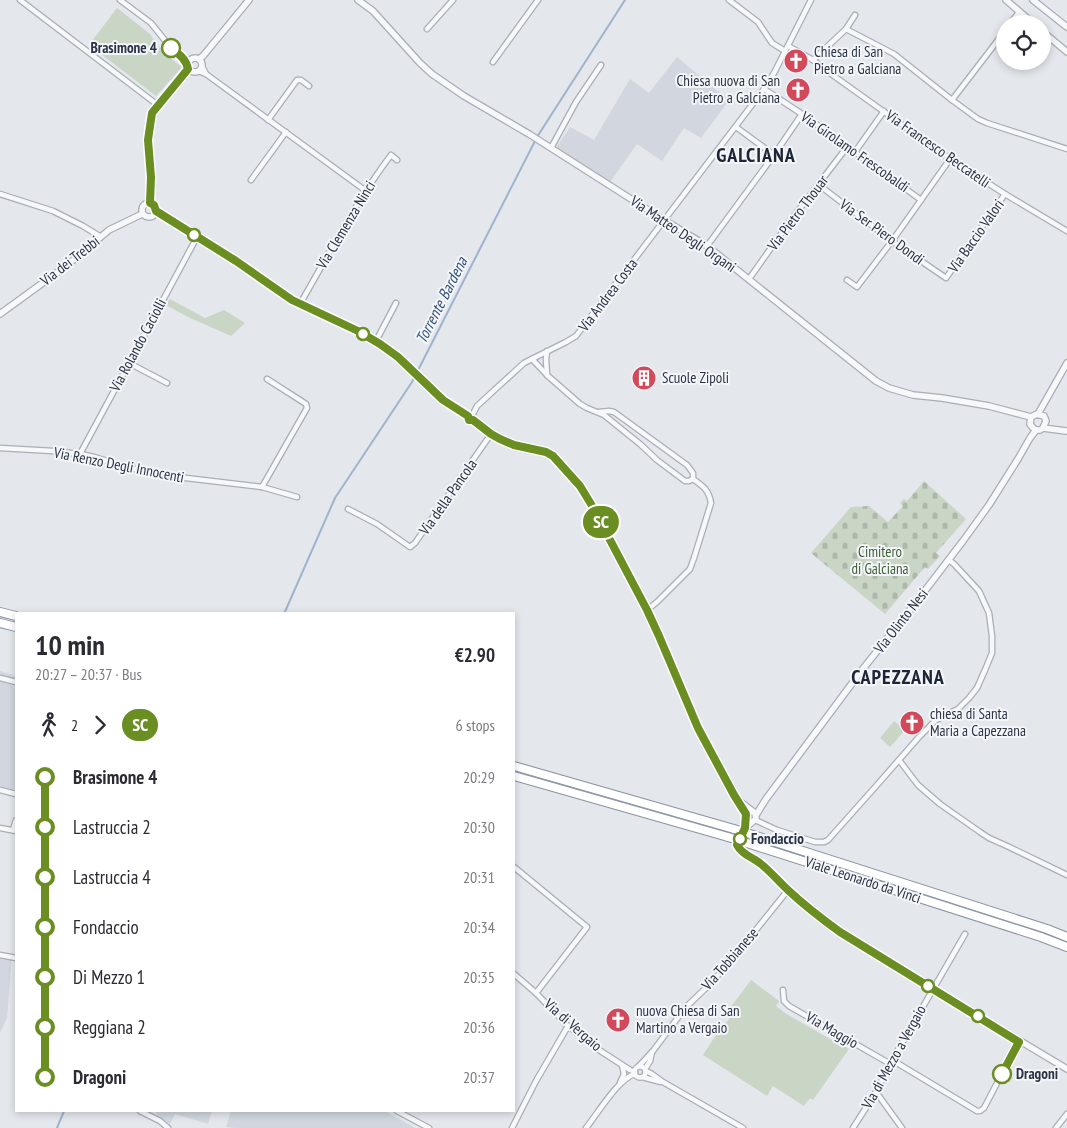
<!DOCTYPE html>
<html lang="en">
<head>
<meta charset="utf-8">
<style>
	:root { --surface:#fff; --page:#f7f7f7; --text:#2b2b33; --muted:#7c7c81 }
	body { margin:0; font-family:"PT Sans Narrow",sans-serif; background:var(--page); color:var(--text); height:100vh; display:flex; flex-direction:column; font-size:19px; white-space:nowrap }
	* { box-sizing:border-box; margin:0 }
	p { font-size:16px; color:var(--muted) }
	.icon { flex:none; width:28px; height:28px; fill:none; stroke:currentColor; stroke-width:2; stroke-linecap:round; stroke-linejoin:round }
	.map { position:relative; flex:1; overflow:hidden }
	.panel { position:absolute; left:15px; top:612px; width:500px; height:500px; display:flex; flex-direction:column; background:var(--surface); border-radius:0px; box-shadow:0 2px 8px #0003 }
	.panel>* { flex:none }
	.badge { padding:0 10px; border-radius:16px; font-size:18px; line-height:32px }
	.buttons { position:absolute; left:996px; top:15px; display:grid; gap:10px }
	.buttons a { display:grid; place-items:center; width:55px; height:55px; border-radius:50%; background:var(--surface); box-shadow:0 2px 8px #0003; font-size:25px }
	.map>.badge { position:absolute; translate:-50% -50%; box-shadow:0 0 0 2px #fff }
	.legs { display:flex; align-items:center; gap:8px; height:55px; padding:0 20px; font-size:16px }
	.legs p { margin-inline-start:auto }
	.head { display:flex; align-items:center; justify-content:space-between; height:85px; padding:0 20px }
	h1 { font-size:28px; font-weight:700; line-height:38px }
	ul { padding:0 20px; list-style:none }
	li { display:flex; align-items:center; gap:18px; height:50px; font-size:19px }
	li i { display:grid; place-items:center; width:8px; height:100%; margin:0 6px; background:currentColor }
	li i::after { content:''; width:12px; height:12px; margin:-6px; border:4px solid; border-radius:50%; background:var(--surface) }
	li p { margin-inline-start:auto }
	li:first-child i { background:linear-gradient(#0000 50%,currentColor 0) }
	li:last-child i { background:linear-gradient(currentColor 50%,#0000 0) }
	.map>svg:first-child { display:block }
</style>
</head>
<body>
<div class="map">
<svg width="1067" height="1128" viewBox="0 0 1067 1128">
	<defs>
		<pattern id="cemetery-stones" width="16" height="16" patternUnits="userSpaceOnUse" patternTransform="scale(1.25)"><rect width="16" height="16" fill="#c9d6c5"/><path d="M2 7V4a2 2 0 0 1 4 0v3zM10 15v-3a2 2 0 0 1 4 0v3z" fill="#adb8ab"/></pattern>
	</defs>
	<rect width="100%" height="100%" fill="#e4e7ec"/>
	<g fill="#d2d6de">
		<polygon points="677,57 716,90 730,99 701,138 684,128 662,161 637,144 610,182 556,148 570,127 594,140 630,79 649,93"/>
		<polygon points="0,671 16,676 16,790 0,786"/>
		<polygon points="0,952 12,954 7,1018 0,1033"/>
		<polygon points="157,1111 212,1111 208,1124 175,1114 170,1124 156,1114"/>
		<polygon points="231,1111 385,1111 415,1128 236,1128 226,1127"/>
	</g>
	<polygon fill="url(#cemetery-stones)" points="924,481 966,519 936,553 940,556 928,569 925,567 885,614 811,553 851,507 869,506 888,522 903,506 900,503 904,499 907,501"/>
	<g fill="#c9d6c5">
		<polygon points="117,8 150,34 158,46 170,58 182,67 156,96 89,45"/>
		<polygon points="170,299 205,318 224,310 245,323 231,336 188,317 166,305"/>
		<polygon points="894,721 905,730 890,747 880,738"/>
		<polygon points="751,980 779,1001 776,1006 785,1013 835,1042 837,1041 849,1049 813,1100 810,1098 804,1106 773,1086 767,1096 703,1055 718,1032 735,1012 730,1008"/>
	</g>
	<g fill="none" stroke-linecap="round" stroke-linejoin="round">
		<g stroke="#9fb4cc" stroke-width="2">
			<polyline points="537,137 625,0"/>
			<polyline points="284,614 335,498 412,382 535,141"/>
			<polyline points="57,1128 64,1111"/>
		</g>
		<defs>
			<g id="minor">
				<polyline points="20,0 159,106"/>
				<polyline points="120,0 151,23 171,48 182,57 187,64"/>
				<polyline points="729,0 758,22 772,43 785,51"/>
				<polyline points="1010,24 1019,12"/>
				<polyline points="427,29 453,0"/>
				<polyline points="846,29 855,15"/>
				<polyline points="788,46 813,60 834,76 950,159 1005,194 1067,231"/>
				<polyline points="813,60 846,29 894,54 952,100 978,119 987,123 1067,149"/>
				<polyline points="493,62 538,0"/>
				<polyline points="202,66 206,74"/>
				<polyline points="198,71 206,74 366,191"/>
				<polyline points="764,89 805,116 921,200"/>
				<polyline points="952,100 1005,31"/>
				<polyline points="268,120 297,80 301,80 309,86"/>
				<polyline points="736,127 774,155"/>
				<polyline points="551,148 576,102 601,65"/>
				<polyline points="855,152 884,111"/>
				<polyline points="251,180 286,132"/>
				<polyline points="819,185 892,241 946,278 1005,194"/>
				<polyline points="0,194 53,211 83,226 101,237"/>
				<polyline points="707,246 774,155 802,114"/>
				<polyline points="749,279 788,224 847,147"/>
				<polyline points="847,280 857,287 892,241 950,159"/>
				<path d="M300 304C329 254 356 201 391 155L397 160"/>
				<polyline points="376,341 396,303"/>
				<polyline points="532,359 548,376 580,404 587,408 604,415 640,444 657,460 685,481 689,481 693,479"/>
				<polyline points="129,363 167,383"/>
				<polyline points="547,375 546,359 547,351"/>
				<polyline points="599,412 609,411 614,412 687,465 693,473 693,479"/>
				<polyline points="473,414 477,406 524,363 566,342 576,336 764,89 774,73 811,0"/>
				<polyline points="0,448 53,451 80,454 94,457 152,474 262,487 297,497"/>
				<polyline points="80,454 197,237"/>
				<polyline points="262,487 307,408 306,404 303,402 267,379"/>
				<polyline points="348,509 377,524 410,547 415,543 491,434"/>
				<path d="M647 610 657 602 690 569 694 558 711 503C709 490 703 486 693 479"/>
				<polyline points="0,678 16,682"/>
				<polyline points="899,760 918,785 940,804 980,832 989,838 1007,846 1067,875"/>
				<polyline points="0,790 16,794"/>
				<polyline points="755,820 777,830 815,842 824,842 828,840 877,785 919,737 936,720 958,709 969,698 977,688 985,670 992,653 992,636 989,613 979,591 954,564 949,560"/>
				<polyline points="0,828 16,831"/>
				<polyline points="13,830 16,820"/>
				<polyline points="514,867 587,927 536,993"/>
				<polyline points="0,955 16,958"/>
				<polyline points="514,974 536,993 568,1026 596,1048 630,1070 635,1072"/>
				<polyline points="783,990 784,1001 789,1006 887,1062 897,1063 977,1111 980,1111 984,1108 1019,1041"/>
				<polyline points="639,1066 653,1051 685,1008 708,986 731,961 788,890"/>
				<circle cx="640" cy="1072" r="5.5"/>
				<polyline points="645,1069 650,1061 652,1052"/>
				<polyline points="646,1071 652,1074 663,1082 743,1128"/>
				<polyline points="642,1077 661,1082"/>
				<polyline points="620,1083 624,1074 622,1065"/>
				<polyline points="876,1092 902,1128"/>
				<polyline points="140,1111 160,1121 168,1128"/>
				<polyline points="397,1111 429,1128"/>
				<polyline points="512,1128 536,1081 568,1026"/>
				<path d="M586 1128C598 1113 618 1079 635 1074"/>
				<polyline points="853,1128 876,1092 891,1062 965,934"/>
				<polyline points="1056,1128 1067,1114"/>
			</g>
			<g id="tertiary">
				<polyline points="358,0 373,11 420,63 432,74 464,96 529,134 664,220 707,246 876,381 889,388 913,395 942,398 989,406 1031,417"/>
				<polyline points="1006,0 1034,24"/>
				<polyline points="1033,0 1067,27"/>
				<polyline points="1042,31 1067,52"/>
				<circle cx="195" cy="65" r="7"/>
				<polyline points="199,59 203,56 249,0"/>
				<circle cx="149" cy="210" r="7"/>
				<polyline points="150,203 151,177 148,139 152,113 188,69"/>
				<polyline points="156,211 235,261 292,300 358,331 380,344 398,357 443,400 468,416 469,420 473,420 491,434 499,439 515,445 546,452 553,456 580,487 591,504 647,610 659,636 698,728 734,795 746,814"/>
				<polyline points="0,314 66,266 109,230 142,214"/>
				<polyline points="1038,414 1067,363"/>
				<polyline points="1043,428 1046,421 1044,416 1037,414 1031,417 1030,424 1033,428 1036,430 1040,430 1043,428 1066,431"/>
				<polyline points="739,801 755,813 756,819 752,822 748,821 746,817 747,813 751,811"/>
				<polyline points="756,815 766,799 862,670 917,601 963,541 989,505 1018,459 1030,438 1036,430"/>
				<path d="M752 822C747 826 737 839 738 846 738 847 739 848 739 850L762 864 788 890 813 912 829 924 855 942 1067 1069"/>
			</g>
			<g id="trunk">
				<polyline points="0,612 16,616"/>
				<polyline points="0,623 16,627"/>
				<polyline points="514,766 734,829"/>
				<polyline points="514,776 728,837"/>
				<polyline points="753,835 1047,929 1067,937"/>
				<polyline points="750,844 1041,937 1067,947"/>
			</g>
		</defs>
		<use href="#minor" stroke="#a9aeb7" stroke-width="7"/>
		<use href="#tertiary" stroke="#a9aeb7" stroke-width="8"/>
		<use href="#trunk" stroke="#8b94a3" stroke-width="10"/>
		<use href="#minor" stroke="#f7f8fa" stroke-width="4.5"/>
		<use href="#tertiary" stroke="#f7f8fa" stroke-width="5.5"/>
		<use href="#trunk" stroke="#fff" stroke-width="8"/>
		<defs>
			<g id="trunk-bridge">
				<polyline points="734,829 753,835"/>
				<polyline points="728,837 750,844"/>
			</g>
		</defs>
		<use href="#trunk-bridge" stroke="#8b94a3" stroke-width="10" stroke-linecap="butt"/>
		<use href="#trunk-bridge" stroke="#fff" stroke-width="8"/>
	</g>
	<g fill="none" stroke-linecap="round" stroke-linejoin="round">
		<defs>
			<path id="line-1" d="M171 48C179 54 186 59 188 69L152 113 148 140 151 177 150 203 154 205 156 211 236 261 292 300 358 331 380 344 398 357 443 400 468 416 469 420H473L491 434 500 439 514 445 546 452 553 456 580 486 591 504 647 610 659 636 698 728 734 795 746 814 745 828 737 845C741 854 754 858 761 864 771 872 779 882 789 891 805 906 822 919 840 932L1019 1042 1002 1074"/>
		</defs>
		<use href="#line-1" stroke="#fff" stroke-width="11"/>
		<use href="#line-1" stroke="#6b8e23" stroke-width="8"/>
	</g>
	<defs>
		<symbol id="church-disc" viewBox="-11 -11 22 22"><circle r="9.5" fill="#d1495b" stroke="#f4f6f9"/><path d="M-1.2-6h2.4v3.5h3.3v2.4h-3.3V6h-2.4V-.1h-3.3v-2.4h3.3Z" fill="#fff"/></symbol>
		<symbol id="building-disc" viewBox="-11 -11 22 22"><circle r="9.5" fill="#d1495b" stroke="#f4f6f9"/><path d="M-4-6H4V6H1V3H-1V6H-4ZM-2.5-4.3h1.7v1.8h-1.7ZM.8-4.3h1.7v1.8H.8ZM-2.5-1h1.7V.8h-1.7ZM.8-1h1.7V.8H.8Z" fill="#fff"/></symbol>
	</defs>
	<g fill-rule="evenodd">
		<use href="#church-disc" x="782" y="47" width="28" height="28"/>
		<use href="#church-disc" x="784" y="76" width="28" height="28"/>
		<use href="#building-disc" x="630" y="364" width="28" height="28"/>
		<use href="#church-disc" x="898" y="709" width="28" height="28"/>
		<use href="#church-disc" x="604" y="1006" width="28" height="28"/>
	</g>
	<g fill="#fff" stroke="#6b8e23" stroke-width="2.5">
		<circle cx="171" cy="48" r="9"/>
		<circle cx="194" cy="235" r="6"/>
		<circle cx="363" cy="334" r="6"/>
		<circle cx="740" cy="839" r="6"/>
		<circle cx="928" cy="986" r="6"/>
		<circle cx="978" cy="1016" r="6"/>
		<circle cx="1002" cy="1074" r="9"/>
	</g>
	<g text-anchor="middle" stroke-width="4" stroke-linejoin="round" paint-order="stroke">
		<g font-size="15" font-weight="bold" fill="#2b3445" stroke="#f4f6f9" text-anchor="start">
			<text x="157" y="53" text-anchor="end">Brasimone 4</text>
			<text x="751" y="844">Fondaccio</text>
			<text x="1016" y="1079">Dragoni</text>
		</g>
		<g font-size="15" fill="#2b3445" stroke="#f4f6f9" text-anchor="start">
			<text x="814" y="57">Chiesa di San<tspan x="814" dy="17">Pietro a Galciana</tspan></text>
			<text x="780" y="86" text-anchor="end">Chiesa nuova di San<tspan x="780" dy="17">Pietro a Galciana</tspan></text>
			<text x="662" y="383">Scuole Zipoli</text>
			<text x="930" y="719">chiesa di Santa<tspan x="930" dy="17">Maria a Capezzana</tspan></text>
			<text x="636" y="1016">nuova Chiesa di San<tspan x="636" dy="17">Martino a Vergaio</tspan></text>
		</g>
		<g font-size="15" fill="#2b3445" stroke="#f4f6f9">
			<text transform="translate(938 149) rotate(35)" y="5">Via Francesco Beccatelli</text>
			<text transform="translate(855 152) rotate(35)" y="5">Via Girolamo Frescobaldi</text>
			<text transform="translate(798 213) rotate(-53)" y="5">Via Pietro Thouar</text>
			<text transform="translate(346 225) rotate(-59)" y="5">Via Clemenza Ninci</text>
			<text transform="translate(882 232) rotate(36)" y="5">Via Ser Piero Dondi</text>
			<text transform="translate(683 234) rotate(34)" y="5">Via Matteo Degli Organi</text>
			<text transform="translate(976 236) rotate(-55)" y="5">Via Baccio Valori</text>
			<text transform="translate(70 261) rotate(-38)" y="5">Via dei Trebbi</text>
			<text transform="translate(608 295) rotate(-53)" y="5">Via Andrea Costa</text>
			<text transform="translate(138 345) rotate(-62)" y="5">Via Rolando Caciolli</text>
			<text transform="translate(119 465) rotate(11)" y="5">Via Renzo Degli Innocenti</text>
			<text transform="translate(448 497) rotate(-55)" y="5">Via della Pancola</text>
			<text transform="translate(901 621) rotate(-52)" y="5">Via Olinto Nesi</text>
			<text transform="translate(863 880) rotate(18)" y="5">Viale Leonardo da Vinci</text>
			<text transform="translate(730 959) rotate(-49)" y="5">Via Tobbianese</text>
			<text transform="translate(573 1025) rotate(41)" y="5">Via di Vergaio</text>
			<text transform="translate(832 1030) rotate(30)" y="5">Via Maggio</text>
			<text transform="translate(894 1057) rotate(-61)" y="5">Via di Mezzo a Vergaio</text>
		</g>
		<g font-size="15" fill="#3f6138" stroke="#f4f6f9">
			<text x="880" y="557">Cimitero<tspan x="880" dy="17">di Galciana</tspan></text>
		</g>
		<g font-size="16" font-style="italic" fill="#34527a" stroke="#f4f6f9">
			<text transform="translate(441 300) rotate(-63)" y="6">Torrente Bardena</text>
		</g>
		<g font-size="20" font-weight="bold" letter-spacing="1" fill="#1d2536" stroke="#f4f6f9">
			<text x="756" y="162">GALCIANA</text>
			<text x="898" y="684">CAPEZZANA</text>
		</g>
	</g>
</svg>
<div class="buttons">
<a><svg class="icon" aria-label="locate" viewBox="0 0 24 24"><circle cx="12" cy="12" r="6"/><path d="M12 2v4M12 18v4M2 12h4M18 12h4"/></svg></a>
</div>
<b class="badge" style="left:601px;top:522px;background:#6b8e23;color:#fff">SC</b>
<section class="panel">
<div class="head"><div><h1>10 min</h1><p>20:27 – 20:37 · Bus</p></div><b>€2.90</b></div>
<div class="legs"><svg class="icon" aria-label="walk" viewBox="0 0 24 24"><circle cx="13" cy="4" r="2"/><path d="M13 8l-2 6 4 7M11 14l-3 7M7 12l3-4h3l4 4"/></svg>2<svg class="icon" aria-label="forward" viewBox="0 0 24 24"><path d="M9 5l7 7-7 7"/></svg><b class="badge" style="background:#6b8e23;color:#fff">SC</b><p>6 stops</p></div>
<ul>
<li><i style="color:#6b8e23"></i><b>Brasimone 4</b><p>20:29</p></li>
<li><i style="color:#6b8e23"></i><span>Lastruccia 2</span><p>20:30</p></li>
<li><i style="color:#6b8e23"></i><span>Lastruccia 4</span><p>20:31</p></li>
<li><i style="color:#6b8e23"></i><span>Fondaccio</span><p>20:34</p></li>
<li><i style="color:#6b8e23"></i><span>Di Mezzo 1</span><p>20:35</p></li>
<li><i style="color:#6b8e23"></i><span>Reggiana 2</span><p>20:36</p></li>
<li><i style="color:#6b8e23"></i><b>Dragoni</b><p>20:37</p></li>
</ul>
</section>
</div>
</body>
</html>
